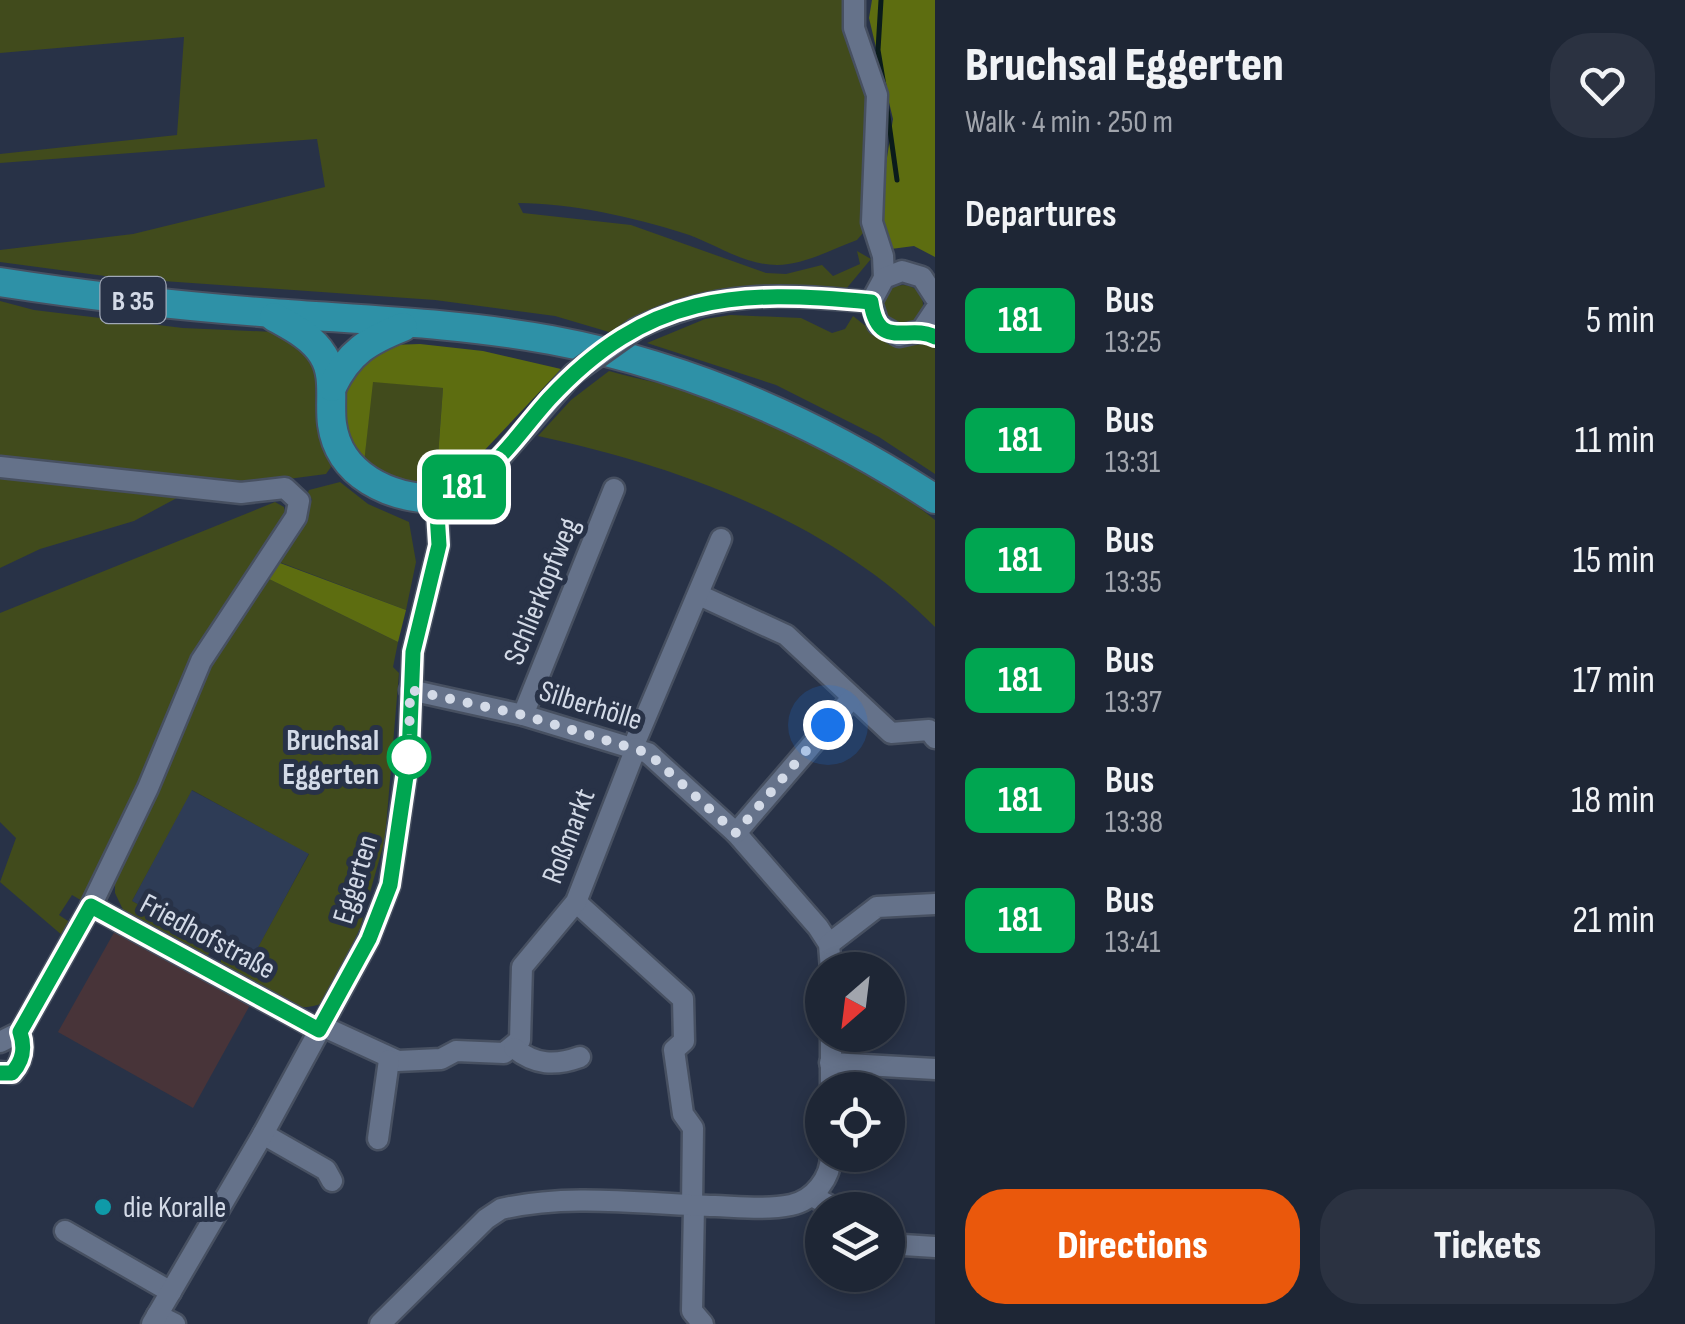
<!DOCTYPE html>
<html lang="en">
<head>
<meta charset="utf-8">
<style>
	:root { --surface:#1e2635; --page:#2b3241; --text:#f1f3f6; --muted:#a1a5ad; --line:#3c4350; --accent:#ea580c }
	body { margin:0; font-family:"Sofia Sans Condensed",sans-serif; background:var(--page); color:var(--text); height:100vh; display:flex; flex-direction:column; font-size:38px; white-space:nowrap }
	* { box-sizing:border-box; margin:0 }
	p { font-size:32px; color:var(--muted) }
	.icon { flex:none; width:55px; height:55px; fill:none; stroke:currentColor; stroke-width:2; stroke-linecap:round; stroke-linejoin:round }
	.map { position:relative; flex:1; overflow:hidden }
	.panel { display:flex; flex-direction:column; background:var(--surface); width:750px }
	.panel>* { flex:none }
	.badge { padding:0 20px; border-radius:15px; font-size:35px; line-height:65px }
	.needle { width:65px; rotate:208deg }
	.tools { position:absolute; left:805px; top:952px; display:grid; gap:20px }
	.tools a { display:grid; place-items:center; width:100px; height:100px; border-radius:50%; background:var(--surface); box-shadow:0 5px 15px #0003,0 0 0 2px var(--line); font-size:50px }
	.you { position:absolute; width:50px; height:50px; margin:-25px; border:8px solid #fff; border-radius:50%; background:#1a73e8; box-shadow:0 0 0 15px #1a73e833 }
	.map>.badge { position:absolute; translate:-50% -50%; box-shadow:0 0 0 5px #fff }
	h2 { padding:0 30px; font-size:38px; line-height:90px }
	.round { display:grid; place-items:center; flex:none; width:105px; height:105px; border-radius:40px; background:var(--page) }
	.headline { display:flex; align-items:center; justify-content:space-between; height:170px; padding:0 30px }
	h1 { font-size:48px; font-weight:800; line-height:75px }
	.action { display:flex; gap:20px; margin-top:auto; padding:20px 30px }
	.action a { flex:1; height:115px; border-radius:40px; background:var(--accent); color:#fff; font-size:40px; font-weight:800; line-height:115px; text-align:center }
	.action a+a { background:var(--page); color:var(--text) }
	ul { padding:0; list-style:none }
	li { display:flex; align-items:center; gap:30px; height:120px; padding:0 30px }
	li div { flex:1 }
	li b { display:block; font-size:38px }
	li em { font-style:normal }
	li .badge { min-width:110px; font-weight:700; text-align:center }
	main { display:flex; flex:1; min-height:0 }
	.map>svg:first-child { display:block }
</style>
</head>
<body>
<main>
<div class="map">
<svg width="935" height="1324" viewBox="0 0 935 1324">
	<rect width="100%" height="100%" fill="#283247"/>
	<polygon fill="#2e3c56" points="191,790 309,853 249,965 132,901"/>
	<polygon fill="#483439" points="116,929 250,1005 193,1108 58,1032"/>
	<g fill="#414b1c">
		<path d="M0 0H848L870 103 863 233 857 240C832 249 804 265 777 265 743 265 715 243 683 233 632 217 571 203 518 203L523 213 631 225 766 273 786 274 822 265 833 276 860 264 857 251 871 259 846 289 720 290 691 297 609 332 555 316 435 300 120 278 0 262V250L133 234 325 187 317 139 0 163V154L177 135 184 37 0 53Z"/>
		<circle cx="903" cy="305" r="20"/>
		<polygon points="0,301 34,310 183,328 274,332 296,339 315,361 316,426 331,467 326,474 188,492 134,521 40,549 0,568"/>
		<polygon points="731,315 801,318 832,333 845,329 853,316 882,339 898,345 935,344 935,474 879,437 776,385 647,343 705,319"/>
		<path d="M609 371C643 381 680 386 713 397 782 421 878 474 935 520V627C830 521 681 467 538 436L571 400Z"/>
		<path d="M372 381 443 388 436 484C408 483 387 480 364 463Z"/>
		<polygon points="340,482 368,504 409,522 416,562 406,610 274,560 302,526 312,499 307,495 309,490"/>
		<polygon points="275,502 284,507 286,518 172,714 84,902 72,895 59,915 74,925 63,936 0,882 16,838 0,822 0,613"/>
		<path d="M263 576 398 642 393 667 399 673 385 839 360 928 325 1002C287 1020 253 988 220 969L222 950 249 964 309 854 192 790 132 901 213 945 207 957 196 958 125 914 115 893V873L219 644Z"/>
	</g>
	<g fill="#5d6d10">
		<polygon points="872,0 935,0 935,257 914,246 891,249 878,215 893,119 869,18"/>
		<path d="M420 344 483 351 561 369 480 455 436 484 443 388 373 382 364 463C340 435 340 403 351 368L391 345Z"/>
		<polygon points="280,563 406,610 398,642 269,579"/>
	</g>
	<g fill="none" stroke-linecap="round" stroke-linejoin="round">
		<g stroke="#0a1b1b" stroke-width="5">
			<polyline points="881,0 878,50 884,86"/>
			<polyline points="886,102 897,180"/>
		</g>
		<defs>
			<g id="minor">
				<polyline points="854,0 854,28 877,95 872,222 883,256 884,278"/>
				<polyline points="935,297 922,277 902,271 884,278 871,302 878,324 899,336 921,331 935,310"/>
				<path d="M636 329C717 289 783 294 871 302"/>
				<polyline points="0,467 241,493 285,488 299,501 296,517 201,661 148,788 91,906"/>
				<polyline points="699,595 786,635 891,733 929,730 935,738"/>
				<polyline points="410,690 523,715 648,753 736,833 818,927 829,944 831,970"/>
				<polyline points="523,715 614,489"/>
				<polyline points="633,747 721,539"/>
				<polyline points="736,833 852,698"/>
				<polyline points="576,902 683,999 684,1041 674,1050 683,1114 693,1128 692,1206"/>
				<polyline points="829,944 877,907 935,904"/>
				<polyline points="322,1026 398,1061 441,1059 456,1051 504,1053 520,1040 522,967 576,902 636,748"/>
				<polyline points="0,1042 20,1032 91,906 319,1030"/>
				<path d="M514 1048C535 1065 555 1066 580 1057"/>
				<polyline points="830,1063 935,1069"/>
				<path d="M0 1072 13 1073C23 1060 25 1047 20 1032"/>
				<polyline points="831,1090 831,1035"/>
				<polyline points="263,1134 326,1170 332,1181"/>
				<polyline points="378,1139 389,1060"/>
				<polyline points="812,1196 838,1210"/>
				<polyline points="694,1206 692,1311 703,1324"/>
				<polyline points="65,1231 171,1292"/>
				<polyline points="888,1237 903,1245 935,1247"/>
				<polyline points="157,1315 175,1324"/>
				<polyline points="152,1324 263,1134 369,939 390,885 409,756 413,652 439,545 436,499 473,484 493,466 573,374"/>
				<path d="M380 1324 486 1219 501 1209C569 1193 645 1204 715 1206 740 1207 767 1210 791 1205 814 1200 831 1178 831 1155"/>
			</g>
			<g id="major">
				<path d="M0 282C90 296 181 306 272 313 365 320 459 323 551 340 690 366 817 422 935 499"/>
				<path d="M274 317C292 327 312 337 323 355 336 375 329 402 332 424 339 476 390 498 436 499"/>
				<path d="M332 387C349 352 368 341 403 327"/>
			</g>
		</defs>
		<use href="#minor" stroke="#475061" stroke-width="25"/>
		<use href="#major" stroke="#475061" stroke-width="32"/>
		<use href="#minor" stroke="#65728a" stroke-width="20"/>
		<use href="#major" stroke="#2e91a7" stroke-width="28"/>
		<defs>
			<polyline id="minor-bridge" points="573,374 636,329"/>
		</defs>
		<use href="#minor-bridge" stroke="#475061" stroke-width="25" stroke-linecap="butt"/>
		<use href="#minor-bridge" stroke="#65728a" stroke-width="20"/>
	</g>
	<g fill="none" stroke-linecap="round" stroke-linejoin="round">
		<defs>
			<path id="line" d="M0 1073H12C24 1060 25 1047 20 1032L91 906 319 1030 369 939 390 885 409 756 413 652 439 545 436 498C496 475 508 445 549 399 647 293 736 289 871 302 878 352 909 323 935 337"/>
		</defs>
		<use href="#line" stroke="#fff" stroke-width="22"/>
		<use href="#line" stroke="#00a651" stroke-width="15"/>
		<polyline stroke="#d3dae7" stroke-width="10" stroke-dasharray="0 18" points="409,757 410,690 523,715 648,753 736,833 828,725"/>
	</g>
	<circle fill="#fff" stroke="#00a651" stroke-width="5" cx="409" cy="757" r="20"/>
	<circle fill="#0f9aa8" stroke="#283247" stroke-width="4" cx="103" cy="1207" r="10"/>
	<g text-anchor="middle" stroke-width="10" stroke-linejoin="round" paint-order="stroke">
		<rect fill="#283247" stroke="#a0a8b7" stroke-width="2.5" x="100.5" y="277" width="65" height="46" rx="8"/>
		<g font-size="28" font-weight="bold" fill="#d3dae7">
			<text x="133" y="310">B 35</text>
		</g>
		<g font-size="30" fill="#d3dae7" stroke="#283247">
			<text transform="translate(541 591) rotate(-68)" y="10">Schlierkopfweg</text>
			<text transform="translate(591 705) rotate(17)" y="10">Silberhölle</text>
			<text transform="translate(568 836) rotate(-69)" y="10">Roßmarkt</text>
			<text transform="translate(355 879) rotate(-73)" y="10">Eggerten</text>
			<text transform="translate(208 936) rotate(28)" y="10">Friedhofstraße</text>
		</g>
		<g font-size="30" font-weight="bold" fill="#d3dae7" stroke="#283247" text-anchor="end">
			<text x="379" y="750">Bruchsal<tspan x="379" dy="34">Eggerten</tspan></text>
		</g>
		<g font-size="30" fill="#d3dae7" stroke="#283247" text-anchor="start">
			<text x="123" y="1217">die Koralle</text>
		</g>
	</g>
</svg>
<div class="tools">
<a><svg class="needle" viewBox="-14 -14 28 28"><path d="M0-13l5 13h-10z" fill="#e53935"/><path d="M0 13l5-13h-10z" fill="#a1a5ad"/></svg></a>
<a><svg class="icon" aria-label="locate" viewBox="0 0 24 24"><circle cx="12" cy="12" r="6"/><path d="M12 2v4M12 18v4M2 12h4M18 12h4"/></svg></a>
<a><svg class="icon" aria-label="layers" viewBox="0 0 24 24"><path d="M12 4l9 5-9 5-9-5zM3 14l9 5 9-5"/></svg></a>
</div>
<div class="you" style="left:828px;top:725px"></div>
<b class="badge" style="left:464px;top:487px;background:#00a651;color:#fff">181</b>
</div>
<section class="panel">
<div class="headline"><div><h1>Bruchsal Eggerten</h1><p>Walk · 4 min · 250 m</p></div><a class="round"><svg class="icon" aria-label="heart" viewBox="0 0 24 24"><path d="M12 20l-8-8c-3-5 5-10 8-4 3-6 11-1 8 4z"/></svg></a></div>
<h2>Departures</h2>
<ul>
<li><span class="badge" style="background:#00a651;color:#fff">181</span><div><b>Bus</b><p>13:25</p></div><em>5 min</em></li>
<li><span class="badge" style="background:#00a651;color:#fff">181</span><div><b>Bus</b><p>13:31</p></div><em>11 min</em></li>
<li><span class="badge" style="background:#00a651;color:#fff">181</span><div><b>Bus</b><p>13:35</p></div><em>15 min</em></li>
<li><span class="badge" style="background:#00a651;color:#fff">181</span><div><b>Bus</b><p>13:37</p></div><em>17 min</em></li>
<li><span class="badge" style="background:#00a651;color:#fff">181</span><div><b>Bus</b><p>13:38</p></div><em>18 min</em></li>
<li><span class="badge" style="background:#00a651;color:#fff">181</span><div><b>Bus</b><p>13:41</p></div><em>21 min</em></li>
</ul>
<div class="action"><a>Directions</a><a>Tickets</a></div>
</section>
</main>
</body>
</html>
